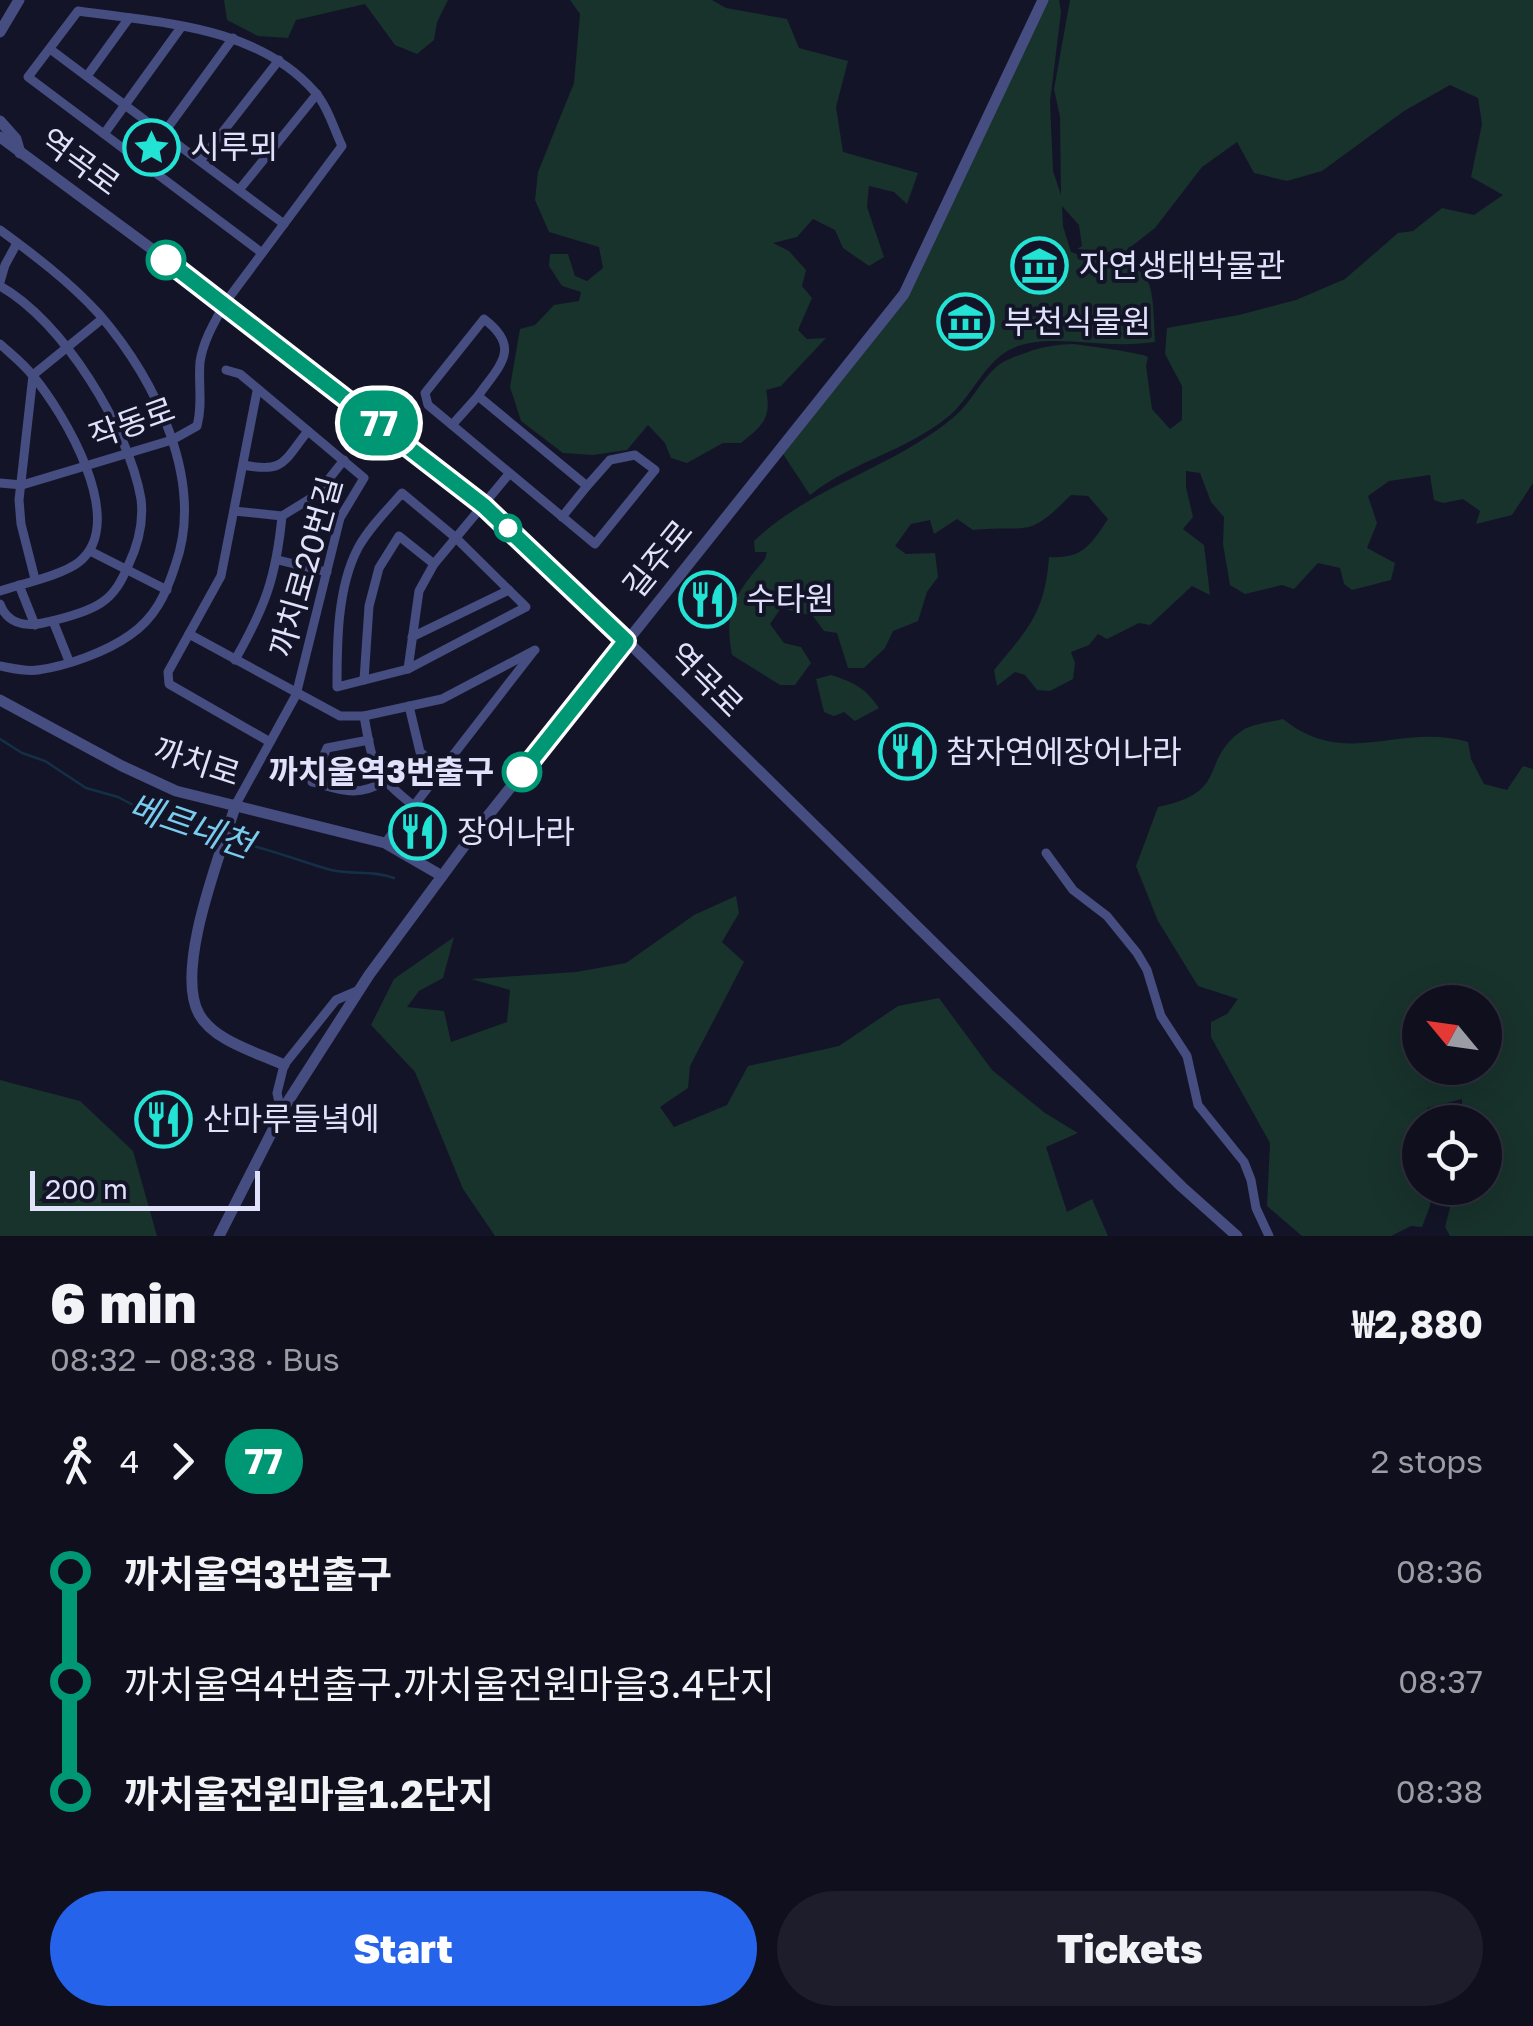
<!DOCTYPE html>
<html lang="en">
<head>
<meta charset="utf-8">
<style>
	:root { --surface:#0f0f1e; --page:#1d1d2b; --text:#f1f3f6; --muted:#9b9ca4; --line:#2f2f3c; --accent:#2563eb }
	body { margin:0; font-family:"Golos Text","Noto Sans KR",sans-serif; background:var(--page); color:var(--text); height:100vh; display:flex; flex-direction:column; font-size:38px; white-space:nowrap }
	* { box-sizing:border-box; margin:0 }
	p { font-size:32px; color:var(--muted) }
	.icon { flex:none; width:55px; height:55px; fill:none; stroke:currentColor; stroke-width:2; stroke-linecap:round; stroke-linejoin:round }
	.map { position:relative; height:1236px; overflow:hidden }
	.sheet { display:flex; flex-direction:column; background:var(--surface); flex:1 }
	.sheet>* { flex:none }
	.badge { padding:0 20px; border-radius:32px; font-size:35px; line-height:65px }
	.needle { width:65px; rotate:299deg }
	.tools { position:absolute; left:1402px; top:985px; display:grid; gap:20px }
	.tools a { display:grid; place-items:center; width:100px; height:100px; border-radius:50%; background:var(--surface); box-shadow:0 10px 40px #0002,0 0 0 2px var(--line); font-size:50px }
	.scale { position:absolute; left:30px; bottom:25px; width:230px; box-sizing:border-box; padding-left:10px; border:5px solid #e0e1fb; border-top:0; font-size:28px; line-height:35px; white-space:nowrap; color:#e0e1fb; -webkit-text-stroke:8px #141428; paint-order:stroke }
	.map>.badge { position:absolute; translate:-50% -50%; box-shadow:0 0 0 5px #fff }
	.legs { display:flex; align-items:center; gap:15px; height:110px; padding:0 50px; font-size:32px }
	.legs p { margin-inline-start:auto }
	.overview { display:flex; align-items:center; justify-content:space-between; height:170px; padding:0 50px }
	h1 { font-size:55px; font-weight:800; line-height:75px }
	.primary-button { display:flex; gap:20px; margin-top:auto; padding:20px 50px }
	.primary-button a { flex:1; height:115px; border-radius:60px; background:var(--accent); color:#fff; font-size:40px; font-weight:800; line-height:115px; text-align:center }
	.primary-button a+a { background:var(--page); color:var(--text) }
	ul { padding:0 50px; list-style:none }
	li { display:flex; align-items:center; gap:35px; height:110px; font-size:38px }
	li i { display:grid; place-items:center; width:15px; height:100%; margin:0 12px; background:currentColor }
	li i::after { content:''; width:25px; height:25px; margin:-12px; border:8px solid; border-radius:50%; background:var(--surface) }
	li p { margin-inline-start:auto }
	li:first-child i { background:linear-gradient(#0000 50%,currentColor 0) }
	li:last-child i { background:linear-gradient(currentColor 50%,#0000 0) }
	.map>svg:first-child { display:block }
</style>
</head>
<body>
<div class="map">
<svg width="1533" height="1236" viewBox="0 0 1533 1236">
	<rect width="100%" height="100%" fill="#141428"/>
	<g fill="#18322c" fill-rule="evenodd">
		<polygon points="224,0 448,0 437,22 434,40 417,54 395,45 365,4 296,20 288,38 258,36 227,20"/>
		<path d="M570 0H712L726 8 787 19 799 48 848 61 836 107 843 152 918 173 907 204 894 192 869 186 867 207 884 257 869 266 843 248 835 230 813 219 797 237 773 243 789 251 806 270 802 286 812 298 798 330 807 339 826 338 781 386 766 390C772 419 762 426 741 443H723L687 463 671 458 665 443 648 425 627 450 593 455 563 453 521 421 510 387 520 329 535 325 554 305 579 301 581 292 562 286 549 266 550 254H568L575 276 587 281 603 268 599 247 549 232 535 200 538 172 574 83 580 14Z"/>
		<path d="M1043 0H1059L1061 12 1050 102 1053 171 1061 195 1060 117 1054 89 1070 0H1533V483L1512 515 1476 524 1480 511 1463 499 1443 503 1434 500 1430 475 1389 481 1368 496 1377 523 1367 548 1395 563 1391 580 1352 590 1344 584 1340 568 1318 563 1294 589 1282 585 1245 594 1230 585 1223 544 1224 517 1211 502 1200 473 1186 471V487L1193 517 1183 529 1204 545 1210 595 1192 586 1150 625 1139 623 1107 639 1098 634 1089 645 1071 652 1075 663 1073 679 1050 691 1037 690 1025 675 1015 672 997 686 994 670C1028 629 1045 613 1049 557 1082 559 1090 546 1108 519L1088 496 1071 495C1025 541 1031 524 973 530L957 519 934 534 930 520 911 524 895 546 906 554 935 553 938 577 927 592 918 621 893 631 885 648 864 668H848L837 633 824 631 813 616 781 608 770 624 784 643 801 647 811 663 795 685H780L732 655C723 609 737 592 765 559L767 552H755L754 541C811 486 894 468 955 416 972 402 982 377 1000 364 1007 359 1020 355 1028 352 1040 347 1060 344 1073 344 1083 345 1143 353 1148 357L1146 366 1152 409 1170 429 1182 420V386L1165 354 1167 328 1239 315 1296 300 1345 279 1398 233 1413 231 1442 208 1474 215 1503 195 1471 177 1482 124 1478 98 1450 85 1404 111 1322 171 1287 181 1254 173 1237 142 1202 167 1155 228 1123 253 1077 249 1082 246 1079 225 1062 206 1063 226 1071 252C1144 277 1153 248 1155 342 1143 343 1130 345 1117 344 1086 344 1049 336 1018 346 986 357 973 396 949 416 907 451 853 461 810 495L781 451 904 294Z"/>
		<path d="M831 675C853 682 866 688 879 708L855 721 844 712 834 716 824 712 816 679Z"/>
		<path d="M1283 719C1347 770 1399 722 1468 742L1471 759 1484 784 1507 790 1523 766 1533 769V1236H1450L1445 1227 1455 1188H1485V1122H1462V1099L1427 1108 1430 1122H1420V1188H1432L1430 1206 1422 1227 1411 1226 1391 1236H1302L1267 1206 1270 1143 1211 1037V1022L1227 1014 1238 999 1198 986 1158 921 1136 866 1158 807C1232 792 1198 760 1243 730 1253 724 1271 722 1283 719ZM1420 1002H1485V1068H1420Z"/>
		<polygon points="736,896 739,913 722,942 744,962 690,1066 688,1088 660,1107 674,1127 727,1105 748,1066 839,1046 898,1006 939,998 992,1070 1045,1113 1078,1133 1046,1147 1067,1212 1092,1199 1108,1236 495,1236 463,1189 415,1072 371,1025 394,979 454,937 443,978 419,991 407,1007 444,1011 451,1042 507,1022 510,990 471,979 576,972 626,963 694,915"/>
		<polygon points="0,1080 80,1101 133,1151 157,1236 0,1236"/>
	</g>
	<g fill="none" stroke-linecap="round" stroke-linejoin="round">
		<g stroke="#143046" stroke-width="2.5">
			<polyline points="0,739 22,753 45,761 86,788 118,797 169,824 218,839"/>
			<path d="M231 841C266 847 298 861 331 870 353 875 373 870 394 878"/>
		</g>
		<g stroke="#454d81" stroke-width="9">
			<polyline points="50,49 284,224"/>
			<polyline points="87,76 129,18"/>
			<polyline points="104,134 262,253"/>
			<polyline points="163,134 233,38"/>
			<polyline points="200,161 279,60"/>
			<polyline points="239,190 317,94"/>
			<path d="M0 230C34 255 70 282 99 314 155 379 206 481 175 566 166 594 155 618 130 635 106 652 67 666 38 670 26 672 11 668 0 666"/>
			<polyline points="0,282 5,265 17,243"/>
			<path d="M0 286C63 321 129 429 141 499 144 523 138 545 128 566 122 580 115 594 101 603 86 613 61 619 43 623 24 627 7 623 0 604"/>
			<path d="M484 319C522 348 500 365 478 396L587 486 610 460 635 455 655 470 595 544 428 405 425 393Z"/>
			<path d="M0 344C11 354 24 364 33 376 64 413 129 522 79 562 63 575 21 584 0 591"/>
			<polyline points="226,370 240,374 364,478 340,518 296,695 236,804"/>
			<polyline points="257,391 221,576 168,672 169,684 270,742"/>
			<polyline points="452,425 478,396"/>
			<path d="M243 465C285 473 283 462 308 431"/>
			<path d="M0 483 22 485 172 440 197 426C203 404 198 384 200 362 203 341 215 321 225 303L342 146C334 129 327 105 314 91 255 25 160 23 78 11L28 77 104 134 182 26"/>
			<path d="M402 493 456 538 526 607 408 669 337 687C337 643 337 588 358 548 369 528 387 510 402 493Z"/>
			<polyline points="234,511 282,516 316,495 344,460"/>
			<polyline points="562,517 587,486"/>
			<polyline points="90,551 167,590"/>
			<polyline points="278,560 327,572"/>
			<polyline points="35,579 21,524 19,500 33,375 102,319"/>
			<polyline points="19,585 35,625"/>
			<polyline points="53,621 69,661"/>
			<polyline points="189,634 340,716 364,716 442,699 535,650"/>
			<polyline points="412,637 509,590"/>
			<path d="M235 660C265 607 276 578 282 516"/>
			<polyline points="408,669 419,591 434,564 509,474"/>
			<polyline points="364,680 369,606 379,568 399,536 434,564"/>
			<polyline points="409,706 420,752 442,770"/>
			<path d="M364 716C373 766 373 774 414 806"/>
			<path d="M369 740 327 748 312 782C339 789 357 798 383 782"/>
			<polyline points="385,843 533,652"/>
			<polyline points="1046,853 1073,890 1107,916 1137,953 1147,970 1161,1016 1187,1056 1198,1105 1244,1162 1251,1180 1256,1208 1269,1236"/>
			<polyline points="281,1112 277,1093 284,1065 336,1000 357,991"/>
		</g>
		<g stroke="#454d81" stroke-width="11">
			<polyline points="0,32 19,0"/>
			<polyline points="0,121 16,139 20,153"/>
			<polyline points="0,137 225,303 484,505 627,641 1182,1187 1237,1236"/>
			<polyline points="0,700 122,766 176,791 385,843 442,876"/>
			<path d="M236 804C221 853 174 969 199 1014 214 1041 256 1052 284 1065"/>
			<polyline points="219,1236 285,1106 369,975 471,837 904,294 1043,0"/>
		</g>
	</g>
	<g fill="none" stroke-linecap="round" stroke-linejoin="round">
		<defs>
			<polyline id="line-1" points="166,260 484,506 626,641 522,772"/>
		</defs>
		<use href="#line-1" stroke="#fff" stroke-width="22"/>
		<use href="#line-1" stroke="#009775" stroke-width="15"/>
	</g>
	<defs>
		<symbol id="sight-ring" viewBox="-11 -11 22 22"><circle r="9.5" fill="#141428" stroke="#23e3d5" stroke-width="1.5"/><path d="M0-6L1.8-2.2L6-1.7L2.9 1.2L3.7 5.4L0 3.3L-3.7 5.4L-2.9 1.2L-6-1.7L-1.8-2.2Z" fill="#23e3d5"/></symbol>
		<symbol id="museum-ring" viewBox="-11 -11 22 22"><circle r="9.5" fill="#141428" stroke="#23e3d5" stroke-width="1.5"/><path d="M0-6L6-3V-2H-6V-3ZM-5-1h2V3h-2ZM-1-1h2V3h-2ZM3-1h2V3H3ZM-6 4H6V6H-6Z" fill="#23e3d5"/></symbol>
		<symbol id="restaurant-ring" viewBox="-11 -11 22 22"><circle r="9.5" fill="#141428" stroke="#23e3d5" stroke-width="1.5"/><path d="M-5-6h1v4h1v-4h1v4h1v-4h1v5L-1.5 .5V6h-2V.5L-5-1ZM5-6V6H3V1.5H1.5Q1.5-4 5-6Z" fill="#23e3d5"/></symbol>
	</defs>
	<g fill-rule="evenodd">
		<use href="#sight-ring" x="120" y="116" width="63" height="63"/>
		<use href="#museum-ring" x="1008" y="234" width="63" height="63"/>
		<use href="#museum-ring" x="934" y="290" width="63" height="63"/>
		<use href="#restaurant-ring" x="676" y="568" width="63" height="63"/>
		<use href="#restaurant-ring" x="876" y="720" width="63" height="63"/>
		<use href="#restaurant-ring" x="386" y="800" width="63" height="63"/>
		<use href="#restaurant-ring" x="132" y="1088" width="63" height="63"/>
	</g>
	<g fill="#fff" stroke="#009775" stroke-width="5">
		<circle cx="166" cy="260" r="18"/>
		<circle cx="508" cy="528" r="12"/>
		<circle cx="522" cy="772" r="18"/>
	</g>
	<g text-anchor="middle" stroke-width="8" stroke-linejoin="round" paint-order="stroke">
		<g font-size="32" fill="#e0e1fb" stroke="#141428" text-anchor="start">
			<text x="190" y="158">시루뫼</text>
			<text x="1079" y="277">자연생태박물관</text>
			<text x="1004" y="333">부천식물원</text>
			<text x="746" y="610">수타원</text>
			<text x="946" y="763">참자연에장어나라</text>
			<text x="457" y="843">장어나라</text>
			<text x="203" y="1130">산마루들녘에</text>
		</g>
		<g font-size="32" fill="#e0e1fb" stroke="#141428">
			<text transform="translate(80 162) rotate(36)" y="11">역곡로</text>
			<text transform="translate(132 423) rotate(-20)" y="11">작동로</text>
			<text transform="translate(658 559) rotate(-51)" y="11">길주로</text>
			<text transform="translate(306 567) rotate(-74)" y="11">까치로20번길</text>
			<text transform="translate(706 680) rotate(45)" y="11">역곡로</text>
			<text transform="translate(197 762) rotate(18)" y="11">까치로</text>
		</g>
		<g font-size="32" font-weight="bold" fill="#e0e1fb" stroke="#141428" text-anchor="end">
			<text x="494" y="783">까치울역3번출구</text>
		</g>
		<g font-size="35" font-style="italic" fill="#7accee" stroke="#141428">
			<text transform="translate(191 826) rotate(19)" y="12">베르네천</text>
		</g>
	</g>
</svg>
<div class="tools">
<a><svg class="needle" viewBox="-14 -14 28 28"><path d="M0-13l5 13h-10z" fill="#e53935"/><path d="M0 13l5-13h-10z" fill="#9b9ca4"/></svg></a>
<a><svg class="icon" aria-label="locate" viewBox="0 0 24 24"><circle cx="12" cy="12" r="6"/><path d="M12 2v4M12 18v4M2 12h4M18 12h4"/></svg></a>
</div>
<div class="scale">200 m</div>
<b class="badge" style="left:379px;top:423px;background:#009775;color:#fff">77</b>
</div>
<section class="sheet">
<div class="overview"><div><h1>6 min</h1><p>08:32 – 08:38 · Bus</p></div><b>₩2,880</b></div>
<div class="legs"><svg class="icon" aria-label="walk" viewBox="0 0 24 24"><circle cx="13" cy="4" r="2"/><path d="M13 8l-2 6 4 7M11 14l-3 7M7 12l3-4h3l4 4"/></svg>4<svg class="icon" aria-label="forward" viewBox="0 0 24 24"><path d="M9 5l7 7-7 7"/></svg><b class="badge" style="background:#009775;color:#fff">77</b><p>2 stops</p></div>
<ul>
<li><i style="color:#009775"></i><b>까치울역3번출구</b><p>08:36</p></li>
<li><i style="color:#009775"></i><span>까치울역4번출구.까치울전원마을3.4단지</span><p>08:37</p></li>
<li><i style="color:#009775"></i><b>까치울전원마을1.2단지</b><p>08:38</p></li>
</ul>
<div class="primary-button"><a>Start</a><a>Tickets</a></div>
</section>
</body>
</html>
